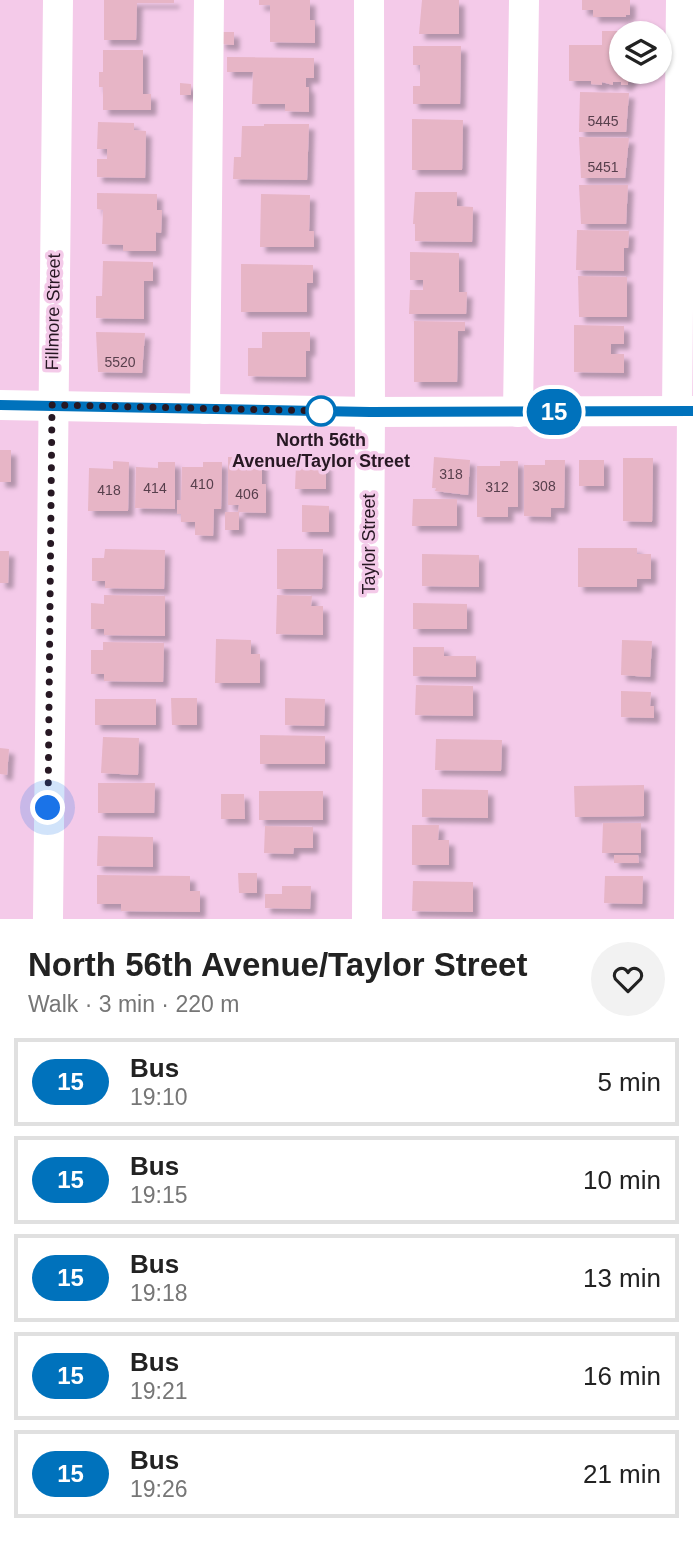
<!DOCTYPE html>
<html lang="en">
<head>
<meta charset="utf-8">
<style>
	:root { --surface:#fff; --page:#f2f2f2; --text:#222; --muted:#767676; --line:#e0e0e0 }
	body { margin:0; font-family:Helvetica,sans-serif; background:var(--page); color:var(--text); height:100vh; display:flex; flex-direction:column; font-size:26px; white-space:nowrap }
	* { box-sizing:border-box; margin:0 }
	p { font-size:23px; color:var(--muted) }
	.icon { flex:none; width:38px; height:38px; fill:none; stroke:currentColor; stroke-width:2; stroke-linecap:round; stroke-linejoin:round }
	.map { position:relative; height:919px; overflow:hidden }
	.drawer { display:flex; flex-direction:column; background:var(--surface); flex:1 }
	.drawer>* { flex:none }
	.badge { padding:0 14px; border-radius:23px; font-size:24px; line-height:46px }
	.fabs { position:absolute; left:609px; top:21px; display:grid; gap:14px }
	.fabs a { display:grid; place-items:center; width:63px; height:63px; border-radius:50%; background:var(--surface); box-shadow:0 2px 5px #0004; font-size:35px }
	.you { position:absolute; width:35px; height:35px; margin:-18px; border:5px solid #fff; border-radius:50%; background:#1a73e8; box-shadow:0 0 0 10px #1a73e833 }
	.map>.badge { position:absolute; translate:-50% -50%; box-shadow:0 0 0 4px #fff }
	.round { display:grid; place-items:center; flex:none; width:74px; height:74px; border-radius:37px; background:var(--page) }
	.overview { display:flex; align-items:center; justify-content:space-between; height:119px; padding:0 28px }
	h1 { font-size:33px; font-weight:700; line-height:52px }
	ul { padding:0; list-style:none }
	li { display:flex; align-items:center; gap:21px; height:88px; margin:0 14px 10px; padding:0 14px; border:4px solid var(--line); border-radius:0px }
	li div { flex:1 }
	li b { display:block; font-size:26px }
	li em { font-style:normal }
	li .badge { min-width:77px; font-weight:700; text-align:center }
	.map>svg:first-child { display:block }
</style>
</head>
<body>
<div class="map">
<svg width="693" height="919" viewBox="0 0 693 919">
	<defs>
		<filter id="shadow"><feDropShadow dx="5.5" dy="5.5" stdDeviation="2" flood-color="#0004"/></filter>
	</defs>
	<rect width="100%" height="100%" fill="#f4cae9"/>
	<g fill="#e7b5c6" filter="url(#shadow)">
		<polygon points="104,0 174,0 174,3 137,3 136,40 104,40"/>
		<polygon points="259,0 310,0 310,20 315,20 315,43 270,42 270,5 259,5"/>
		<polygon points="422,0 459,0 459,34 419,34"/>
		<polygon points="582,0 630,0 630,15 626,15 626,17 593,17 593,10 582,10"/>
		<polygon points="602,31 621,31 621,72 631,72 631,82 628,82 628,85 621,85 621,82 613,82 613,85 602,82 602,85 591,84 591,81 569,81 569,45 602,45"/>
		<polygon points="220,32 234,32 234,45 220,44"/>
		<polygon points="413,46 461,46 460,104 413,104 413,86 420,86 420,65 413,65"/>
		<polygon points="103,50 143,50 143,94 151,94 151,110 103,110 103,87 99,87 99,72 103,72"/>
		<polygon points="227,57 314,58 314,78 306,78 306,87 309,87 309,112 285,111 285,104 252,104 253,72 227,72"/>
		<polygon points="180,83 191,84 191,95 180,95"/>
		<polygon points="580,92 629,93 626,132 579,132"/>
		<polygon points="412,119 463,120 462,170 412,170"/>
		<polygon points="98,122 134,123 134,130 146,131 145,178 97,177 97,159 107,159 107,149 97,149"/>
		<polygon points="264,124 309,124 307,180 233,179 234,157 241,157 242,126 264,126"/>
		<polygon points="579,137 629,138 625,178 581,178"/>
		<polygon points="579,185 628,185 626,224 581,224"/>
		<polygon points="415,192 457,192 457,206 473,207 472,242 415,241 415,224 413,224"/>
		<polygon points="97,193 157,194 157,210 162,210 161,233 156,232 156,251 123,251 123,245 102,244 103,210 97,209"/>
		<polygon points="261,194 310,195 309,231 314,231 314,247 260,247"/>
		<polygon points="577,230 629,231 628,248 624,248 624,271 576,270"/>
		<polygon points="410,252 459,253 459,292 467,292 466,314 409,314 410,290 423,290 423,280 410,280"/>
		<polygon points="103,261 153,262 153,281 144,281 144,319 96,318 96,296 102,296"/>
		<polygon points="241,264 313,265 313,283 307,283 307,312 241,312"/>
		<polygon points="578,276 627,277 627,317 579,317"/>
		<polygon points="414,321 465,322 465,331 458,331 457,382 414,382"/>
		<polygon points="574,325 624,326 624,344 611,344 611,354 624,354 624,373 574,372"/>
		<polygon points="96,332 145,333 142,373 98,372"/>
		<polygon points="262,332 310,332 310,351 306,351 306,377 248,376 248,348 262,348"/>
		<rect x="0" y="450" width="11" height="32"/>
		<polygon points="228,457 262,457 262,484 266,484 266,513 239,512 239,530 225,530 225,512 238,512 239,505 228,505"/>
		<polygon points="434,457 470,460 468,495 435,491 436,488 432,488"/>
		<polygon points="623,458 653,458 652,522 623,521"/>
		<polygon points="545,460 565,460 564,508 551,508 551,517 524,516 524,465 545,465"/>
		<rect x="579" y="460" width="25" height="26"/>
		<polygon points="113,461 129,462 128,511 88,511 89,468 113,469"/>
		<polygon points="500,461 518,461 518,507 508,507 508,517 477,517 477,466 500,466"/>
		<polygon points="158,462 175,462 175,509 135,508 136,467 158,468"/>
		<polygon points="203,462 222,462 221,509 214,509 213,536 195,535 195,522 181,522 181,514 177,514 177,500 181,500 182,467 203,467"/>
		<polygon points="296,464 326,464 326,489 295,489"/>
		<polygon points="413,499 457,499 457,526 412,526"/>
		<polygon points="302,505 329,506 329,532 302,532"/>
		<polygon points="578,548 637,548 637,554 651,554 651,579 637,579 637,587 578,587"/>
		<polygon points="105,549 165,550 164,589 105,588 105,581 92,581 92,558 104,558"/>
		<polygon points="277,549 323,549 322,589 277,589"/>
		<polygon points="0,551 9,551 8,583 0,583"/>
		<polygon points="422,554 479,555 479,587 422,586"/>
		<polygon points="104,595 165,596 165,636 104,635 104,629 91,629 91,603 104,604"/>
		<polygon points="277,595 312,596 311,606 323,606 323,635 276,634"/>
		<polygon points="413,603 467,604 467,629 413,629"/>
		<polygon points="216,639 251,640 251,654 260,654 260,683 215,683"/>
		<polygon points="622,640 652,641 650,677 621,675"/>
		<polygon points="103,642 164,643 163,682 104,681 104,674 91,674 91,650 103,650"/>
		<polygon points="413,647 444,647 444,656 476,656 476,677 413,676"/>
		<polygon points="416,685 473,686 473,716 415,715"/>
		<polygon points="621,691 651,692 650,706 654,706 654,718 621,717"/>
		<polygon points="171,698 197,698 197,725 172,725"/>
		<polygon points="285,698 325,699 324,726 285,725"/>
		<rect x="95" y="699" width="61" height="26"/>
		<polygon points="260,735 325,736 325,764 260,764"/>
		<polygon points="103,737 139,738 138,775 101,773"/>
		<polygon points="436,739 502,740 501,771 435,770"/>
		<polygon points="0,748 9,749 7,775 0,774"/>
		<polygon points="98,783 155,783 154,813 98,813"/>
		<polygon points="644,785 644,816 575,817 574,786"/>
		<polygon points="422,789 488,790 488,818 422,817"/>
		<rect x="259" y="791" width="64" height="29"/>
		<polygon points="221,794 244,794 245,819 221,819"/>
		<polygon points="603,823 641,823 641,853 602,853"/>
		<polygon points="412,825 439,825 438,840 449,840 449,865 412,865"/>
		<polygon points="265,826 313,827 313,848 294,848 293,854 264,853"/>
		<polygon points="98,836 153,837 153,867 97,866"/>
		<polygon points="614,855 638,855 639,863 614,863"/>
		<polygon points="238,873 257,873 257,893 239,893"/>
		<polygon points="97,875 190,876 190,891 200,891 200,912 121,911 121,904 97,904"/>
		<polygon points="605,876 643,876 642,904 604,903"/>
		<polygon points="413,881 473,882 473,912 412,911"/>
		<polygon points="282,886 311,886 310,909 265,908 265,894 282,894"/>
	</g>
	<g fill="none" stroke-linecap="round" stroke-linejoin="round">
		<g stroke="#fff" stroke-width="30">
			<polyline points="0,405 370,412 693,411"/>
			<polyline points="205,409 209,0"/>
			<polyline points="677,411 681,0"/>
			<polyline points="518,412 524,0"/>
			<polyline points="48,919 58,0"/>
			<polyline points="367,919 370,412 369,0"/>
			<polyline points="689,919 692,411"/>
		</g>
	</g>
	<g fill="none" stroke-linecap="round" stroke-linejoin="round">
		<defs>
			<polyline id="line" points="0,405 370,412 693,411"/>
		</defs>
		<use href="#line" stroke="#fff" stroke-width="16"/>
		<use href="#line" stroke="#0072bc" stroke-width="10"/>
		<polyline stroke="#271823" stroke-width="7" stroke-dasharray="0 12.6" points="48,808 52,405 321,411"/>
	</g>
	<circle fill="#fff" stroke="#0072bc" stroke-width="3.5" cx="321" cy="411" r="14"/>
	<g text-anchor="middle" stroke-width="7" stroke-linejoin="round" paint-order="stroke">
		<g font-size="14" fill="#573f4c">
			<text x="603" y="126">5445</text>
			<text x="603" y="172">5451</text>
			<text x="120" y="367">5520</text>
			<text x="451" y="479">318</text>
			<text x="202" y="489">410</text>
			<text x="544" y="491">308</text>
			<text x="497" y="492">312</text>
			<text x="155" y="493">414</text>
			<text x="109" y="495">418</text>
			<text x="247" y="499">406</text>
		</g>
		<g font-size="18" fill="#271823" stroke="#f4cae9">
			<text transform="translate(53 312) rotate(-89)" y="6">Fillmore Street</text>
			<text transform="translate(369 544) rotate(-90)" y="6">Taylor Street</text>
		</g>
		<g font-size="18" font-weight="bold" fill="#271823" stroke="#f4cae9">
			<text x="321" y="446">North 56th<tspan x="321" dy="21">Avenue/Taylor Street</tspan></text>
		</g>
	</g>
</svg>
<div class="fabs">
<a><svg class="icon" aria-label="layers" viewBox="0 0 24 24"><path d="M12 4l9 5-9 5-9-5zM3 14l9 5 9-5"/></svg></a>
</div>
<div class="you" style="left:48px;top:808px"></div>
<b class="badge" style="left:554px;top:412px;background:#0072bc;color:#fff">15</b>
</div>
<section class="drawer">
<div class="overview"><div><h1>North 56th Avenue/Taylor Street</h1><p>Walk · 3 min · 220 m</p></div><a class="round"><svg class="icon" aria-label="heart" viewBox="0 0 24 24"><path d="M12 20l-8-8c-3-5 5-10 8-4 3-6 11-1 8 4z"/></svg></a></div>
<ul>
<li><span class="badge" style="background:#0072bc;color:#fff">15</span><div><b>Bus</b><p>19:10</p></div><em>5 min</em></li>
<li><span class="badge" style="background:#0072bc;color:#fff">15</span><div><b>Bus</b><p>19:15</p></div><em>10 min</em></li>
<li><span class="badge" style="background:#0072bc;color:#fff">15</span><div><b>Bus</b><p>19:18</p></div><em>13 min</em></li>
<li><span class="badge" style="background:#0072bc;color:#fff">15</span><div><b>Bus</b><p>19:21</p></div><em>16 min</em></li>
<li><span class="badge" style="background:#0072bc;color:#fff">15</span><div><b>Bus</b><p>19:26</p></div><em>21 min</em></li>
</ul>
</section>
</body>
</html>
